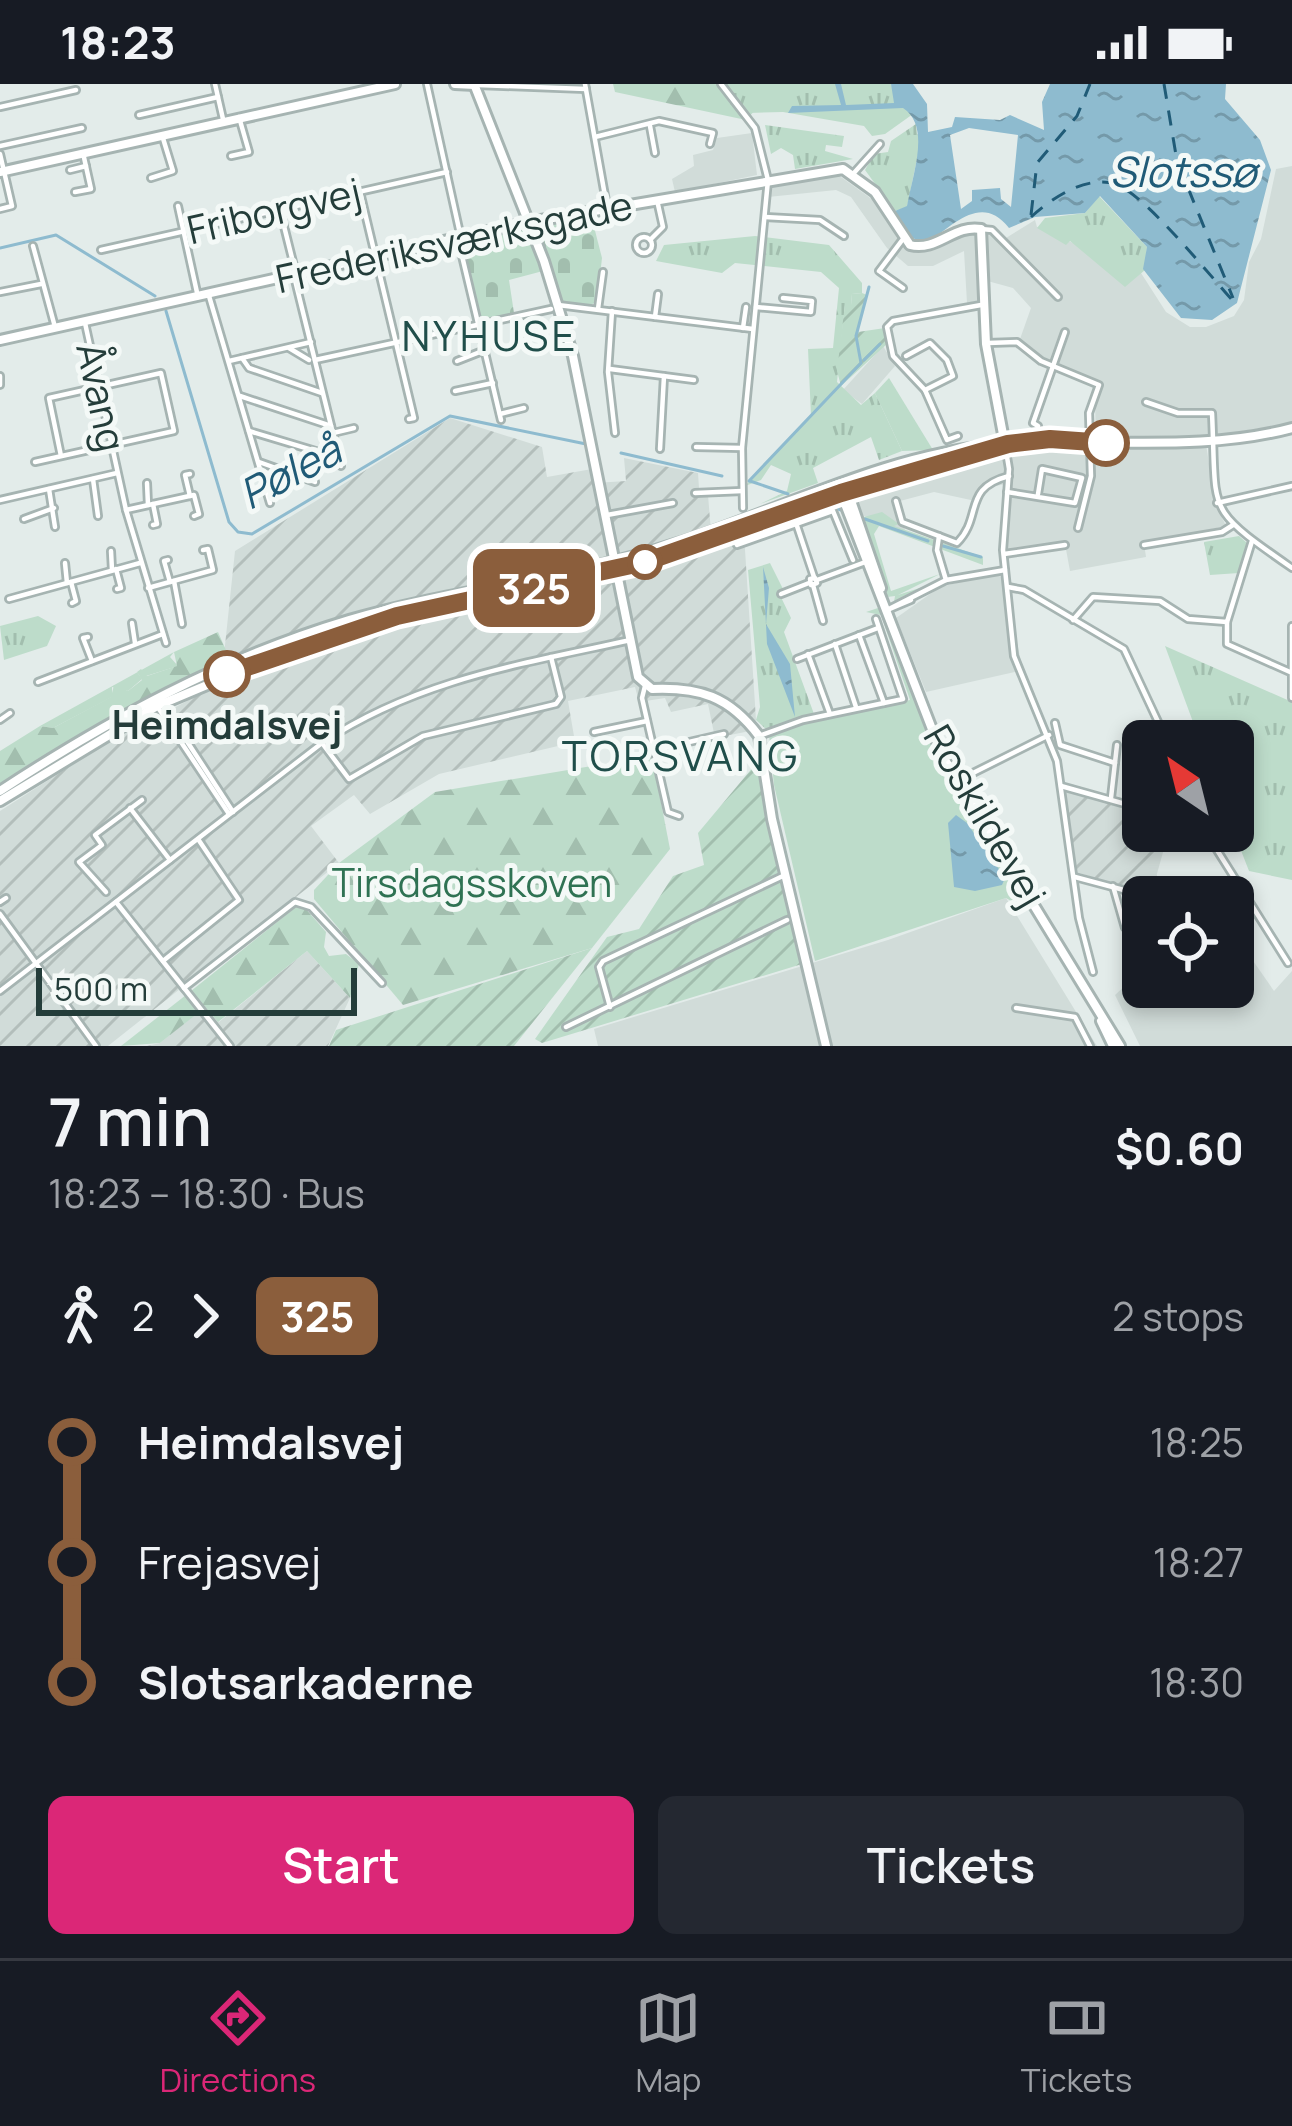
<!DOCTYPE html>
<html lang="en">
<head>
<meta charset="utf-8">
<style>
	:root { --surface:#171b24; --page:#242831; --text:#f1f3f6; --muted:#9ea1a6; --line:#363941; --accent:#db2777 }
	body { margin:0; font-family:Manrope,sans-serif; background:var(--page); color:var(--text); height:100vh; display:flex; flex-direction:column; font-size:45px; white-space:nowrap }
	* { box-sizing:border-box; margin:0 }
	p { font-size:39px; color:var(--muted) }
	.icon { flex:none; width:66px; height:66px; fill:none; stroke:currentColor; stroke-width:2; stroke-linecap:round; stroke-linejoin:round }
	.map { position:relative; height:962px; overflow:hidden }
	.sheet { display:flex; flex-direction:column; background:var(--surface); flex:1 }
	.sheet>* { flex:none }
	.badge { padding:0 24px; border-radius:18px; font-size:42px; line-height:78px }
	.needle { width:78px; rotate:325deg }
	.fabs { position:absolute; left:1122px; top:636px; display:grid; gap:24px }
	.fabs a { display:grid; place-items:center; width:132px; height:132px; border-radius:18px; background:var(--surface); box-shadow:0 6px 18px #0003; font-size:60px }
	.scale { position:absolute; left:36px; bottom:30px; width:321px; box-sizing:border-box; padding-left:12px; border:6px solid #243d3a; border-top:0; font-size:33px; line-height:42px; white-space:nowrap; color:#243d3a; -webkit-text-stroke:9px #f4f9f7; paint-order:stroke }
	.map>.badge { position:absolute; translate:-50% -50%; box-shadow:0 0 0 6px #fff }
	.legs { display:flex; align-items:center; gap:18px; height:132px; padding:0 48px; font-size:39px }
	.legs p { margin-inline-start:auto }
	.head { display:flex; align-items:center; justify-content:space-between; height:204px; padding:0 48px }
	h1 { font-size:66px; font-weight:600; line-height:90px }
	.cta { display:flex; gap:24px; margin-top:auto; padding:24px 48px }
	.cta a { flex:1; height:138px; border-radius:18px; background:var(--accent); color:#fff; font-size:48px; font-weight:600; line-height:138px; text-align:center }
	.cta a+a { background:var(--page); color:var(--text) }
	ul { padding:0 48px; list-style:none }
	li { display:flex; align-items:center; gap:42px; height:120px; font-size:45px }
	li i { display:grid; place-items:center; width:18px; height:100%; margin:0 15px; background:currentColor }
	li i::after { content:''; width:30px; height:30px; margin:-15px; border:9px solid; border-radius:50%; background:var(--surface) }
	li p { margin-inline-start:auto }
	li:first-child i { background:linear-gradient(#0000 50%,currentColor 0) }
	li:last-child i { background:linear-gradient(currentColor 50%,#0000 0) }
	.status { display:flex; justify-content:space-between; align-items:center; height:84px; padding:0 60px; background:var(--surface); direction:ltr }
	.status svg { height:33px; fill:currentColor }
	.tabs { display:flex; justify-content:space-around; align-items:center; height:168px; border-top:3px solid var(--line); background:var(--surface); font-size:33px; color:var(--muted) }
	.tabs a { display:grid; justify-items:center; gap:6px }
	.tabs .on { color:var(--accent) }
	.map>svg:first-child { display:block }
</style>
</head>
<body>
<div class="status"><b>18:23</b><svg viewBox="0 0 49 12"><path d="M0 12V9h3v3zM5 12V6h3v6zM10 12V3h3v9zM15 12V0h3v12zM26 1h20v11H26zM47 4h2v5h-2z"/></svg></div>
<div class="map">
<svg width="1292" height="962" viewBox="0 0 1292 962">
	<defs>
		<pattern id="industrial-furrows" width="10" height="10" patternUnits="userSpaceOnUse" patternTransform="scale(3)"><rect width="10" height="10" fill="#d1dcd9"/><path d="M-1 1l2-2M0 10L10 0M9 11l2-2" fill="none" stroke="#b3bebb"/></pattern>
		<pattern id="forest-firs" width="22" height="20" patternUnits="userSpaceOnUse" patternTransform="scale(3)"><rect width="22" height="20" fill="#bddcca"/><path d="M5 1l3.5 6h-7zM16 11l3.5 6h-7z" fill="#a2beae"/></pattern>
		<pattern id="cemetery-stones" width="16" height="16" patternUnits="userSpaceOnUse" patternTransform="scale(3)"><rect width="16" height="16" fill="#bddcca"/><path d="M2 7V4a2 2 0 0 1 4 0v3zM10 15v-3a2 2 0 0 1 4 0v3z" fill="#a2beae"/></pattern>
		<pattern id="park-tufts" width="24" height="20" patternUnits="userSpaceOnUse" patternTransform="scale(3)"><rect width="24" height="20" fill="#bddcca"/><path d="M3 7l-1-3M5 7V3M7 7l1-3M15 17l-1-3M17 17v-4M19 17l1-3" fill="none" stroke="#a2beae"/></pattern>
		<pattern id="garden-furrows" width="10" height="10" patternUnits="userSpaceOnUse" patternTransform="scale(3)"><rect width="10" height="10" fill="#bddcca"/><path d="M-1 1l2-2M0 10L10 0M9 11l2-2" fill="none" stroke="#a2beae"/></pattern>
		<pattern id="water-ripples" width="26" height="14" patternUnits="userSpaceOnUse" patternTransform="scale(3)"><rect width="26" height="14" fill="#8ebbcf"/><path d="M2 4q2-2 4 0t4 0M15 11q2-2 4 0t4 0" fill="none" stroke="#7499a9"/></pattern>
	</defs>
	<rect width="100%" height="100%" fill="#e3ecea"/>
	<g fill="#d1dcd9">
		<polygon points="752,49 757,91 675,108 672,95 694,82 693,71 713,66 717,54"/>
		<polygon points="1292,82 1292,339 1212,352 1096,354 1095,318 1101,299 1037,271 1020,255 1031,224 1013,204 984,196 985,147 1006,154 1035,136 1037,143 1141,189 1166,228 1190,243 1206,243 1234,232 1244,216 1249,178 1261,155 1276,85"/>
		<polygon points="834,88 880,121 897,154 912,166 930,165 976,145 980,216 967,219 964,167 933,182 908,182 887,164 851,113 836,106 768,113 769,99"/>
		<polygon points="883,262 895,282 862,320 843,306"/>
		<polygon points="1054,360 1095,365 1206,360 1215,419 1226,442 1144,459 1146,473 1070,487 1065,460 1006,469 1011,399 985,404 980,418 934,408 900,417 905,447 859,430 851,409"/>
		<polygon points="993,490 1002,493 1023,586 926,608 896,534 940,503"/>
		<polygon points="1006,814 1097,962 598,962 594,945 888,856"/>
		<polygon points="1233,848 1274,907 1292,887 1292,962 1140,962 1115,911 1143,885 1143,903 1233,903"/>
	</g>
	<g fill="url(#industrial-furrows)">
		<polygon points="450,334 542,363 547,393 592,385 595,399 626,397 624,374 698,389 699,404 708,411 712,460 744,450 756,636 750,647 715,654 708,620 671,628 665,614 639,618 635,603 568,617 575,658 439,690 370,730 354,711 311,742 339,779 108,962 0,962 0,727 100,663 221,599 235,467"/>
		<polygon points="1057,704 1143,726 1143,747 1169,747 1151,811 1076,788"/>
		<polygon points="307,867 350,914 328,962 147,962 160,959 203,924 219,938"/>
	</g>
	<g fill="#bddcca">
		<polygon points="889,294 933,366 902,367 875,309"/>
		<polygon points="882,428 899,440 894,442 983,473 983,481 879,442 874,450 891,507 940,490 898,511 938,498 894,518 895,512 887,513 860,434"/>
		<polygon points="881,523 936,672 1027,816 1018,821 1006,814 815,877 774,701 769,650 802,638 910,616 881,531 866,528"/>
		<polygon points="174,568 170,573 178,582 146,592 137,588 142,595 128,607 112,603 112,613 53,644 40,642"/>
	</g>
	<g fill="url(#forest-firs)">
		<polygon points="613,0 835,0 758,23 746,36 615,8"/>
		<polygon points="218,548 229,573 111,633 0,702 0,667 40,642 53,644 111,613 114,601 128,607 142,596 137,588 141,585 147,592 177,582 174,568"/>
		<polygon points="652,672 670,765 592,864 403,921 314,815 314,806 339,779 435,708"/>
		<polygon points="296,823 305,824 326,848 324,863 329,872 346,870 359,880 350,914 307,867 218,938 191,907"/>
		<polygon points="186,911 198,929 160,959 121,962"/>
	</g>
	<g fill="url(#cemetery-stones)">
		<polygon points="591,131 602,174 597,217 591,221 562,218 537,145"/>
		<polygon points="522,146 530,151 543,187 509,196 514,229 480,238 463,158"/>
	</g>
	<g fill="url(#park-tufts)">
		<polygon points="722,0 891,0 897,16 913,30 885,50 872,52 864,42 783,28 748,29"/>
		<polygon points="916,40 917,50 922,51 907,123 895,127 865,86 874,70 888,68 891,57"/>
		<polygon points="765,41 844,52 842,63 826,61 825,67 853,75 795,85 793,71 781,64 771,70"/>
		<polygon points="1099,112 1147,163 1145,186 1125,203 1070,157 1066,161 1037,144 1045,134 1085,129"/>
		<polygon points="755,152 829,161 862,199 862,209 852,210 851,221 845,221 837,298 861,321 875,309 902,367 879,376 871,353 813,384 818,399 760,420 787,407 791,390 771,381 761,396 745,402 811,332 808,265 833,264 839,204 821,188 735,179 722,189 656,177 664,161"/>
		<polygon points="1239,452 1247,459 1239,489 1210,491 1204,458"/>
		<polygon points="770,479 784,507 779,509 791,534 784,548 814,630 766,645 756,636 760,623 748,486"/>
		<polygon points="38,532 56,542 47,562 4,576 0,542"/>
		<polygon points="1165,562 1292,618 1292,796 1249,787 1233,746 1233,657 1200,657"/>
	</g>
	<g fill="url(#garden-furrows)">
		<polygon points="862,209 867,211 858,248 885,244 888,259 841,302 837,287 845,220 851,221 852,210"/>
		<polygon points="759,676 802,880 542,959 535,955 607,853 639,845 673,792 704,781 698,749"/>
		<polygon points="592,864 514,962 329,962 336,946"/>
	</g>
	<g fill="url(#water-ripples)" fill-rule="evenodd">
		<path d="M835 0H841L846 21 894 19 891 0H913L927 20 928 48 952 43 955 33 1000 36 1010 31 1044 46 1042 18 1050 0H1226L1225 15 1260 56 1271 86 1237 219 1212 236 1181 234 1143 185 1147 163 1100 112 1085 129 1035 133 1009 144C982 110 956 139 928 158L911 154 895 127 907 122C913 89 931 42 903 24L788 29 792 22 841 21ZM969 44 1018 51 1011 123 1001 115 1000 104 972 106V117L961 125 950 51Z"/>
		<polygon points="763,483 769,504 766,540 790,580 795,633 767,560"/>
		<polygon points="956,731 967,739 1005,794 1002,801 975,807 954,803 948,739"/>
	</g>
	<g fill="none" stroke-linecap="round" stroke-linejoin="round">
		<g stroke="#8ebbcf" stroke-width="3">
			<polyline points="0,164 56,151 155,212"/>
			<polyline points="166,227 229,438 238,448 252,450 450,332 586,360"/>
			<polyline points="864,276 880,260"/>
			<polyline points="621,369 722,392"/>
			<polyline points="749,397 861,279 856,252 869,203"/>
			<polyline points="750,397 788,410"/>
			<polyline points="833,423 841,426"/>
			<polyline points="865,435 928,457"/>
			<polyline points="943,462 981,473"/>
		</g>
		<g stroke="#205b77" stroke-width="3" stroke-dasharray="15 12" stroke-linecap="butt">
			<polyline points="1164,0 1177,77 1233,214"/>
			<polyline points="1031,131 1037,79 1077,32 1090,0"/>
			<path d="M1031 133C1051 115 1085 91 1115 100 1143 108 1211 193 1234 218"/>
		</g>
		<defs>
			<g id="minor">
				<polyline points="215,0 223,35"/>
				<polyline points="427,0 461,154"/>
				<polyline points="585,0 607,123"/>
				<polyline points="721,0 755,44 768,96 742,364 743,424"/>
				<polyline points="478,1 586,5"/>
				<polyline points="0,23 76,6"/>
				<polyline points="139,31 218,13"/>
				<polyline points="650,42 655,69"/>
				<polyline points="595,53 659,37 713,49 710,60"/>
				<polyline points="0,62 82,44"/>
				<polyline points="0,70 12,122 0,125"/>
				<polyline points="231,72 249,68 239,33"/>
				<polyline points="70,86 86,82"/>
				<polyline points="853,90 880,60"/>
				<polyline points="151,94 173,87 162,51"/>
				<polyline points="75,108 91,105 83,69"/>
				<polyline points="360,108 414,334 409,335"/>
				<polyline points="178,122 198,213"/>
				<polyline points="280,126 296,190"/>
				<polyline points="765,133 820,136 844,152"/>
				<polyline points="981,145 992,146 1058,213"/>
				<circle cx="644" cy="161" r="8"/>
				<polyline points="458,155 501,336"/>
				<polyline points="650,156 663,143 657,116"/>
				<polyline points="33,162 55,243"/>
				<polyline points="101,166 447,88"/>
				<polyline points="294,192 341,382"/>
				<polyline points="903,204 879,187 903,155"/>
				<polyline points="0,208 41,200"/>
				<polyline points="209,212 270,419"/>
				<polyline points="558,221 753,245"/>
				<polyline points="756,223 811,228 812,217 783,214"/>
				<polyline points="598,225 603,188"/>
				<polyline points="612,227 608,288 615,349"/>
				<polyline points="655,233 658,210"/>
				<polyline points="85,239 126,426 166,559"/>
				<polyline points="743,244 746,223"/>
				<polyline points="988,259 1017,258 1041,277 1099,301 1089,329 1091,392 1078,444"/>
				<polyline points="289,264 309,276"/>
				<polyline points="906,272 930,259 947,276 953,292 925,306"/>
				<polyline points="242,274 249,284 322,309"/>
				<polyline points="315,276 551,225"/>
				<polyline points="229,277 311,258"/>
				<polyline points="457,277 485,266"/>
				<polyline points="610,285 694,296"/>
				<polyline points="0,292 0,301"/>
				<polyline points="455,307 493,299"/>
				<polyline points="240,312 331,342"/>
				<path d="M1146 318 1178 329H1212C1217 431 1203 422 1292 484"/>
				<polyline points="500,330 524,324"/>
				<polyline points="1038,342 1033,339 1065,248"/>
				<polyline points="249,347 339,374"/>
				<polyline points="333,349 354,344"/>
				<polyline points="958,352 947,356 925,306 893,272 887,243 893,237 981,221"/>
				<polyline points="1005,361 1009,385 1003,466 1014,572 1057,677 1079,834 1093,888"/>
				<polyline points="696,363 742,364"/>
				<polyline points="660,365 664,292"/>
				<polyline points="35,378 174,347 161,289 49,314 61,372"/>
				<polyline points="259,378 315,398"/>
				<polyline points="190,390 185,391 190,412"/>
				<polyline points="93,395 98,432"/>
				<polyline points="147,399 148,421"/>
				<polyline points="49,405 55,443"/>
				<polyline points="1007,408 1075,419 1082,394 1042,385 1038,410"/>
				<polyline points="695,409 742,407"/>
				<polyline points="0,416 117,389"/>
				<path d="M896 417 902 438 957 459C983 433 962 404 1009 392"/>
				<polyline points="1217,419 1292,402"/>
				<polyline points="126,426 194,411 199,430 194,432"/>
				<polyline points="607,431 673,419"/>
				<polyline points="24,435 54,424"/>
				<polyline points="796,439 814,493"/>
				<polyline points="153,441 157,440 153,420"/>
				<polyline points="731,449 737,461 833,427 853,476"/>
				<polyline points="939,452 937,466 946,496"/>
				<polyline points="1144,461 1222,448 1233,441"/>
				<polyline points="111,467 112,486"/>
				<polyline points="1004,470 1065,461"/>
				<polyline points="168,476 164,477 170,498"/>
				<polyline points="65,479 67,499"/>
				<polyline points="116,485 121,504 117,505"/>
				<polygon points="815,494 817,499 811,501 810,495"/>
				<polyline points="817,496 868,477"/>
				<polyline points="174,497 182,540"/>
				<polyline points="71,498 76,517 72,519"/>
				<polyline points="813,501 823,537"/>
				<polyline points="1008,503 1024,506 1124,565 1167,657"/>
				<polyline points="148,504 213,486 208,465 203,466"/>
				<polyline points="781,510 809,499"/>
				<polyline points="9,515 140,479"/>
				<polyline points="911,516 885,527 946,496 1005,486"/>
				<polyline points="1073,536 1093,513 1160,517 1188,535 1227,538 1252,457"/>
				<polyline points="1227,538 1227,560 1290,588"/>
				<polyline points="132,539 135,559"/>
				<polyline points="1292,542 1292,614"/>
				<polyline points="859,551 884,619"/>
				<polyline points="88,553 83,554 92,577"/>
				<polyline points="835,560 856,623"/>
				<polyline points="808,570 830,630"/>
				<polyline points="797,575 878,544"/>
				<polyline points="38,598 163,550"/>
				<polyline points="645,602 642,614 668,728 679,732"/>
				<polyline points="164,622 233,728"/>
				<polyline points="159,625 229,730"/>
				<polyline points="0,636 10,629"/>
				<polyline points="1055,639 1060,661 1115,679"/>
				<polyline points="594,648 647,637"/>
				<polyline points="759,652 803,636 903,615 876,535"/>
				<polyline points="322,659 349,695 423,652 556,620 561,613 551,573"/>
				<polyline points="654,666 724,650"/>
				<polyline points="957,697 1049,651"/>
				<polyline points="1061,702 1143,725"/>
				<polyline points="1111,714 1117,661"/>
				<polyline points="130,724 170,776"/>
				<polyline points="1205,747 1288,879"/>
				<polyline points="1209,753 1240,753 1247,726"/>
				<polyline points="1075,793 1150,813"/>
				<polyline points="1113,802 1125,844 1143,849"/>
				<polyline points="106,808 79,778 102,761 95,751 142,716"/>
				<polyline points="0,818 6,814"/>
				<polyline points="116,818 230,962"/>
				<polyline points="0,830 96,962"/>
				<polyline points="163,877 239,816 198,755"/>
				<polyline points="184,904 295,818 311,823 382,899"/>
				<path d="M0 907 322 659C417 596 521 580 631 556"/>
				<polyline points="610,923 599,883 603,877 785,791"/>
				<polyline points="1016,924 1075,933 1090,962"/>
				<polyline points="566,943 787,836"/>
			</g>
			<g id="tertiary">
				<polyline points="455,0 475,1"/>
				<path d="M474 0 544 177 573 272 638 593 652 605C699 603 729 612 759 652L772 735 826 962"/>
				<polyline points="0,88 395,0"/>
				<path d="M0 256 529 138 843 85 875 108 910 161C937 168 954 140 981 145L986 260 1005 361"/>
				<polyline points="847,405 881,504"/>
				<polyline points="840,407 942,671 1120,962"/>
				<path d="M0 707C110 635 222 574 349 536 456 505 569 495 675 460 780 427 883 371 995 361 1093 352 1195 370 1292 344"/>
				<polyline points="0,717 157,622 312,557 397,533 618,486 848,407 1003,362"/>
				<polyline points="1101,937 1113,962"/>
			</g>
		</defs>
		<use href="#minor" stroke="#a6b4b2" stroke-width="10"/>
		<use href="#tertiary" stroke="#a6b4b2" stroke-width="14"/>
		<use href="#minor" stroke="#fff" stroke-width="4.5"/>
		<use href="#tertiary" stroke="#fff" stroke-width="8"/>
	</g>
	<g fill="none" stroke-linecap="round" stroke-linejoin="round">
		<defs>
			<polyline id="line-1" points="227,590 397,532 645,478 841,409 1008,360 1050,355 1106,359"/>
		</defs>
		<use href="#line-1" stroke="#fff" stroke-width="27"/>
		<use href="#line-1" stroke="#8b5e3c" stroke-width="18"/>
	</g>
	<g fill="#fff" stroke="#8b5e3c" stroke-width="6">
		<circle cx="1106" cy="359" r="21"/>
		<circle cx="645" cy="478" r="15"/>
		<circle cx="227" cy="590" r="21"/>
	</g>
	<g text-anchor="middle" stroke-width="10" stroke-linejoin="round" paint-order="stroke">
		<g font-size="39" fill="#243d3a" stroke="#f4f9f7">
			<text transform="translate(274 127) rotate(-13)" y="14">Friborgvej</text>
			<text transform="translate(454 158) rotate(-12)" y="14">Frederiksværksgade</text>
			<text transform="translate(101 313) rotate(78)" y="14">Åvang</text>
			<text transform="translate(985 732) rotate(60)" y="14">Roskildevej</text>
		</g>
		<g font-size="39" font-weight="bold" fill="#243d3a" stroke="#f4f9f7">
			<text x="227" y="655">Heimdalsvej</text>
		</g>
		<g font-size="39" fill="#2f7253" stroke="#f4f9f7">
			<text x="472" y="813">Tirsdagsskoven</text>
		</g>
		<g font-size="42" font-style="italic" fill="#205b77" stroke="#f4f9f7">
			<text x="1183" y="103">Slotssø</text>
			<text transform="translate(290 388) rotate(-28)" y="15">Pøleå</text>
		</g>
		<g font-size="42" letter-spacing="3" fill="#204e4a" stroke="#f4f9f7">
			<text x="490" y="267">NYHUSE</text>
			<text x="681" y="687">TORSVANG</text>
		</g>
	</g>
</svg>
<div class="fabs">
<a><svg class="needle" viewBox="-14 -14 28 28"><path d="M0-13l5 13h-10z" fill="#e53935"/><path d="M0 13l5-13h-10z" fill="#9ea1a6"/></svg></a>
<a><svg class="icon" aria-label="locate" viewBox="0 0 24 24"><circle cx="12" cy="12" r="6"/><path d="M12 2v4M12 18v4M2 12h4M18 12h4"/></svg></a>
</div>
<div class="scale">500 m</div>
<b class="badge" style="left:534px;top:504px;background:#8b5e3c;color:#fff">325</b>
</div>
<section class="sheet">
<div class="head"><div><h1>7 min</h1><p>18:23 – 18:30 · Bus</p></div><b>$0.60</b></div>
<div class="legs"><svg class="icon" aria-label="walk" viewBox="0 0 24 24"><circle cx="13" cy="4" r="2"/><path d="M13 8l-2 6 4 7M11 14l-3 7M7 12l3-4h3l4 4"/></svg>2<svg class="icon" aria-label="forward" viewBox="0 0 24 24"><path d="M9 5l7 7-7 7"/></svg><b class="badge" style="background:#8b5e3c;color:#fff">325</b><p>2 stops</p></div>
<ul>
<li><i style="color:#8b5e3c"></i><b>Heimdalsvej</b><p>18:25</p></li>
<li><i style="color:#8b5e3c"></i><span>Frejasvej</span><p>18:27</p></li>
<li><i style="color:#8b5e3c"></i><b>Slotsarkaderne</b><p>18:30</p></li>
</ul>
<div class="cta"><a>Start</a><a>Tickets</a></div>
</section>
<nav class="tabs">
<a class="on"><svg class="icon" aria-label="directions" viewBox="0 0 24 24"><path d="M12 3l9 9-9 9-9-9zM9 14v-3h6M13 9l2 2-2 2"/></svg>Directions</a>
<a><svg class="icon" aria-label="map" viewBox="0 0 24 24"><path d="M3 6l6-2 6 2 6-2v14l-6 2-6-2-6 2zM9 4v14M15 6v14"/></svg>Map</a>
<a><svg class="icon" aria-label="tickets" viewBox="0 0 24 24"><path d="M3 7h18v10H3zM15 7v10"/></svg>Tickets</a>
</nav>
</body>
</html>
